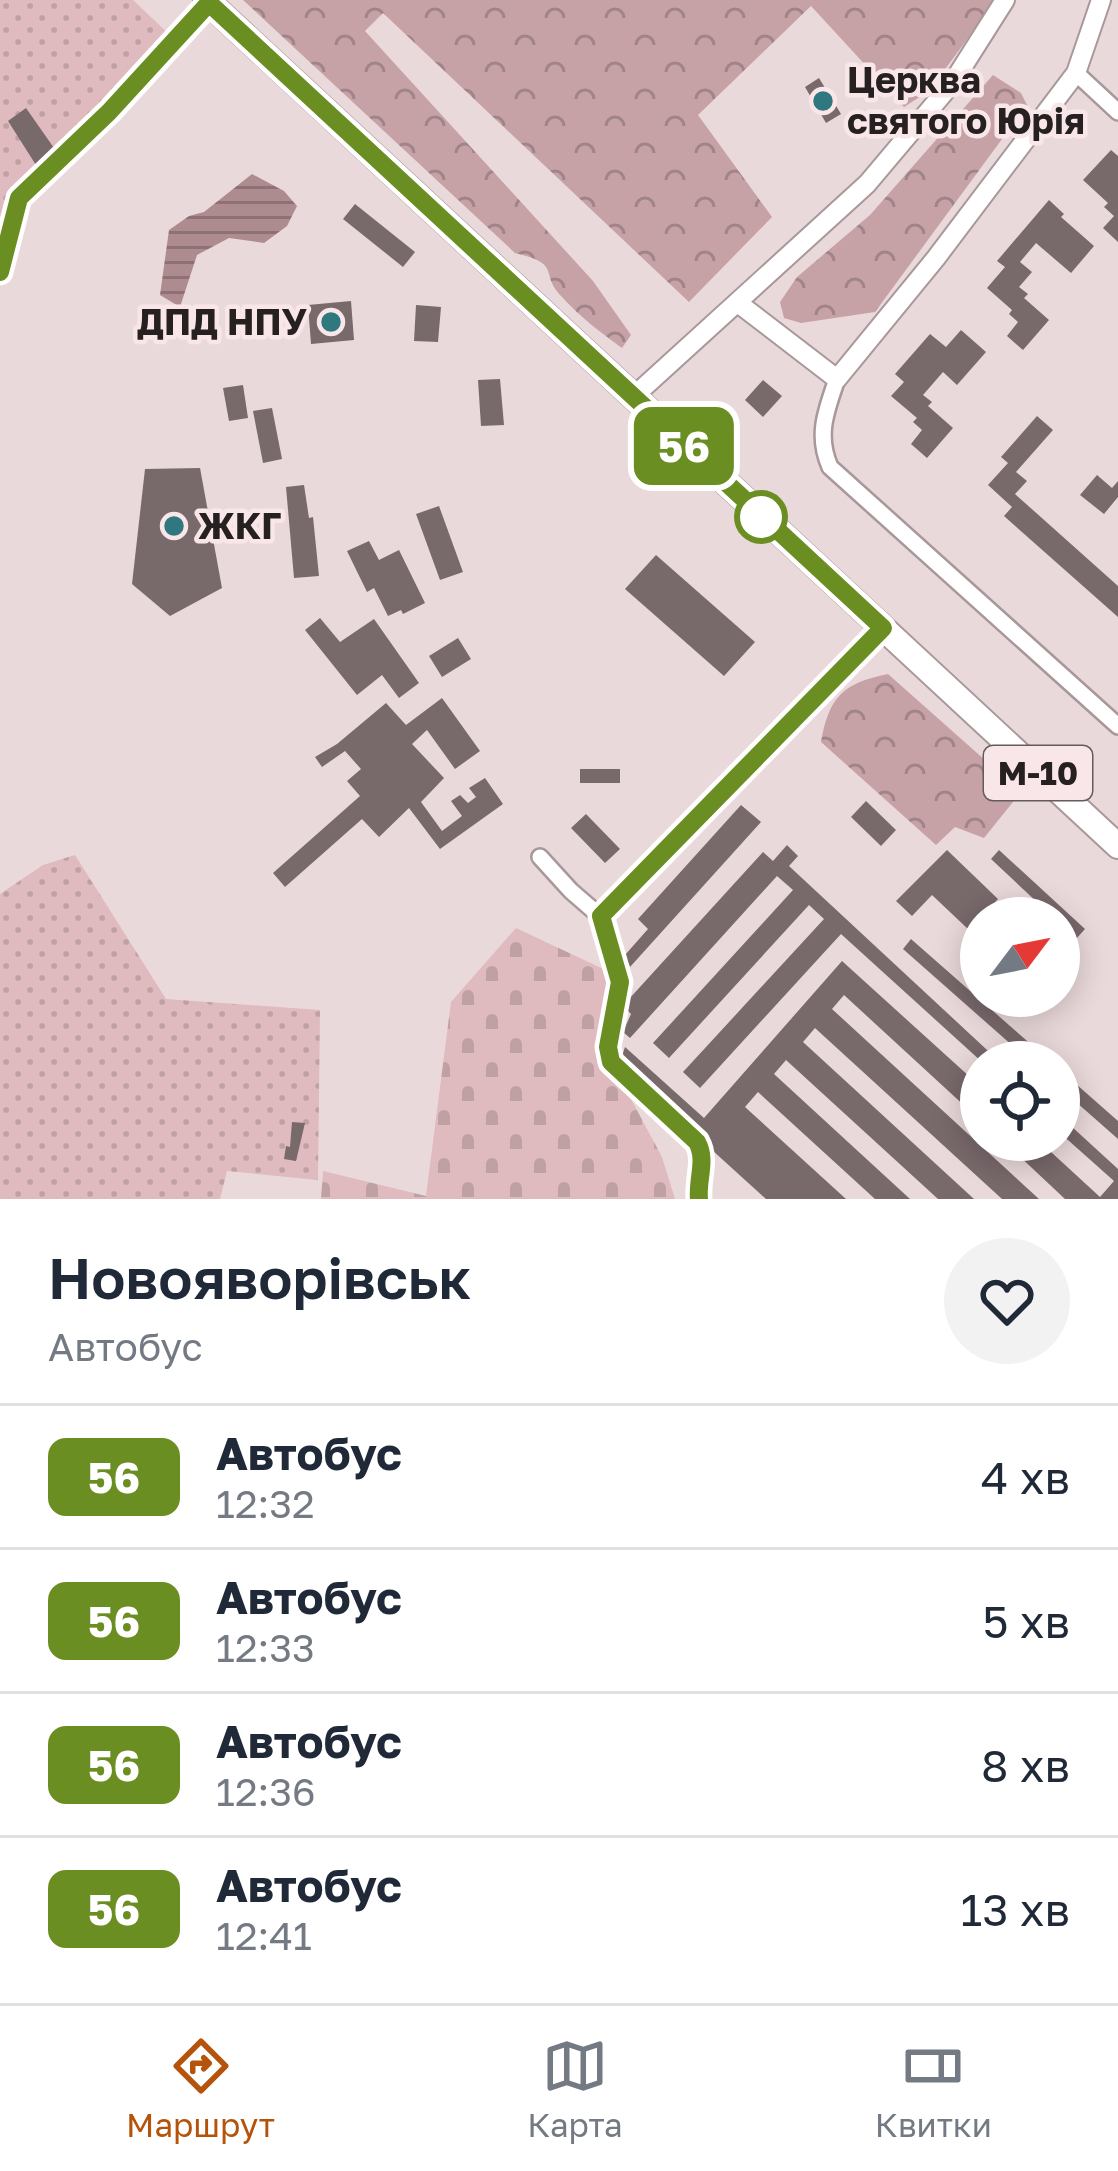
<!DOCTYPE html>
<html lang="uk">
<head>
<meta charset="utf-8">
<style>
	:root { --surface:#fff; --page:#f2f2f3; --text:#1f2937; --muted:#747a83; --line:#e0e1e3; --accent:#b45309 }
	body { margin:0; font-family:"Golos Text",sans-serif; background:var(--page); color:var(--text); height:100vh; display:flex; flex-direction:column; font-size:45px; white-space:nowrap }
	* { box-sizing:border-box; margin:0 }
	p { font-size:39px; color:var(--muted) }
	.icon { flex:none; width:66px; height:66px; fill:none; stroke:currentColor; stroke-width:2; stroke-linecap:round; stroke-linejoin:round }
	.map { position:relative; height:1199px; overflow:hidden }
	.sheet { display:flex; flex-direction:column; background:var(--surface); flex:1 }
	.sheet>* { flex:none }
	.badge { padding:0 24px; border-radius:18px; font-size:42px; line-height:78px }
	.needle { width:78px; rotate:58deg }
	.tools { position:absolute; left:960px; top:897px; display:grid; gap:24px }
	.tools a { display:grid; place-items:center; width:120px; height:120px; border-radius:50%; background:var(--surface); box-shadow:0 6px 30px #0003; font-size:60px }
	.map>.badge { position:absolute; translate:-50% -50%; box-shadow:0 0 0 6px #fff }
	.round { display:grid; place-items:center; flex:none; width:126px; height:126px; border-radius:63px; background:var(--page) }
	.head { display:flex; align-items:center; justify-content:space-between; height:204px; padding:0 48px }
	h1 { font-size:57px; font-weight:600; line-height:90px }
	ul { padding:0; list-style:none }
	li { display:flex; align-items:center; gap:36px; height:144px; padding:0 48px; border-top:3px solid var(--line) }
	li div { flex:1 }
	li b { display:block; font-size:45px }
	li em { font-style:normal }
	li .badge { min-width:132px; font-weight:700; text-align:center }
	.dock { display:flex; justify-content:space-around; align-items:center; height:168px; border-top:3px solid var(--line); background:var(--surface); font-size:33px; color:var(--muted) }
	.dock a { display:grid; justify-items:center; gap:6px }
	.dock .current { color:var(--accent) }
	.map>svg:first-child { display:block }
</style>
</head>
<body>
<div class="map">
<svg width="1118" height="1199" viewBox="0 0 1118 1199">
	<defs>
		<pattern id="forest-crowns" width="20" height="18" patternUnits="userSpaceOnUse" patternTransform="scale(3)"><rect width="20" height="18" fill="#c6a2a7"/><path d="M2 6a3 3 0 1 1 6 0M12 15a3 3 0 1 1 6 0" fill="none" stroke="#a18488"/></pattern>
		<pattern id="cemetery-stones" width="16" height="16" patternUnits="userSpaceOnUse" patternTransform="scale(3)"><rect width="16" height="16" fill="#dfbabe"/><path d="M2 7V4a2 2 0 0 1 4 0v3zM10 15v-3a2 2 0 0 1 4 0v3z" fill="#bfa0a3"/></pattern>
		<pattern id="garden-dots" width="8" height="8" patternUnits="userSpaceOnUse" patternTransform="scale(3)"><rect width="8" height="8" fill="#dfbabe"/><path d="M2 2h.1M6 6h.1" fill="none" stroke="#bfa0a3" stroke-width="1.8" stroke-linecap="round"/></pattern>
		<pattern id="water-rules" width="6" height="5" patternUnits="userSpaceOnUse" patternTransform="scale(3)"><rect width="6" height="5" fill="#ad8b8f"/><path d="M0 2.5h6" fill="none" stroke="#8d7174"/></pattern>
	</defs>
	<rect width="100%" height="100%" fill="#ead9db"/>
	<g fill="url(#forest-crowns)">
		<path d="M243 0H996L929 91 904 107 811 6 698 115 772 217 689 302 383 13 365 31 593 281 631 335 622 348C601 333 579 316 561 296 539 272 563 265 515 253Z"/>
		<polygon points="993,75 1021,93 1027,105 875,312 801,323 784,318 780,302 797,277 870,215"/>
		<path d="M888 674 1021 792 984 838 955 827 936 845 821 742C829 697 843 683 888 674Z"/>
	</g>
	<polygon fill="url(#cemetery-stones)" points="516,928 616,975 605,1037 624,1086 662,1157 675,1199 321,1199 323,1171 426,1196 451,1002"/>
	<g fill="url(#garden-dots)">
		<polygon points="0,0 133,0 174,39 11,206 0,258"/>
		<polygon points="75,855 166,999 320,1010 318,1180 227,1171 220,1199 0,1199 0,894 43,865"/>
	</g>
	<polygon fill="url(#water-rules)" points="252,174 284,191 297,206 287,226 264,243 229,238 197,255 180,307 160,295 169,230 189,216 204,212"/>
	<g fill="#78696b">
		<polygon points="819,78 841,114 826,123 805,87"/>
		<polygon points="26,108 54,148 36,165 8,121"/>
		<polygon points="1111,150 1118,156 1118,242 1103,228 1114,216 1104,207 1108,203 1083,180"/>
		<polygon points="1049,200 1064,214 1061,217 1094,246 1071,273 1036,243 1020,262 1032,272 1019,287 1028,294 1024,298 1049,320 1023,350 1007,336 1018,322 1009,314 1012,310 987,288 1005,267 997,261"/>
		<polygon points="355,204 415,252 403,267 343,219"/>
		<polygon points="351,301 354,340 311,344 308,305"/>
		<polygon points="416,305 441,307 438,342 414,341"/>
		<polygon points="961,330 986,352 957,385 943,372 923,395 932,402 928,406 953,428 927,458 911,444 922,430 913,422 917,418 891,396 904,382 895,374 930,334 946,347"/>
		<polygon points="500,379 504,425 481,426 478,380"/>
		<polygon points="763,380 782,396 763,417 745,400"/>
		<polygon points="243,385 248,418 229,421 223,388"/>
		<polygon points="272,408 282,459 263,463 253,411"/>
		<polygon points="1037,416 1053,430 1016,472 1027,481 1015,494 1118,586 1118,617 1004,516 1012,507 988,485 1008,463 1001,457"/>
		<polygon points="200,468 222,588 170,616 132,584 145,469"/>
		<polygon points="1097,475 1112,488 1118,481 1118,497 1104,514 1080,495"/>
		<polygon points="304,485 309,518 313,517 319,576 294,578 286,487"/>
		<polygon points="439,506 463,572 440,580 416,514"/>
		<polygon points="369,541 379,560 399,550 425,603 403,614 401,610 388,616 374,588 367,592 347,551"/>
		<polygon points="656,555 755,642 724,676 625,589"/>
		<polygon points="320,618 340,642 374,619 419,683 399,698 382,675 357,695 305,630"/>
		<polygon points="458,638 471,659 442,677 429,656"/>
		<polygon points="442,698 480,751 455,769 427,730 412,744 444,778 421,802 442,831 462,816 451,801 460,795 468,803 476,797 469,788 485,778 503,804 440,849 409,808 379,837 362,819 285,887 273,873 360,796 347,781 361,769 345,751 322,767 315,757 337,744 386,703 406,725"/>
		<rect x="580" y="769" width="40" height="14"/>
		<polygon points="866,801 896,830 881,846 851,817"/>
		<polygon points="741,805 761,822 630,967 625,955 648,929 638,919"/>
		<polygon points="586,814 620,849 605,863 571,828"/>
		<polygon points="787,845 798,856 789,866 1000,1062 982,1062 841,934 700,1088 683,1072 824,919 809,905 669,1058 653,1043 793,890 777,876 630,1038 623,1032 631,1014 627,1010 629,999 763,852 773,861"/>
		<polygon points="947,850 998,899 969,930 932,895 912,916 896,901"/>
		<polygon points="999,850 1085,929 1076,939 1059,918 1054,918 991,859"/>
		<polygon points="911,939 1051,1062 1031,1062 903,949"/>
		<polygon points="842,961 981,1087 981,1121 844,995 832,1009 1039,1199 1002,1199 815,1028 803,1042 974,1199 938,1199 786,1060 774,1074 910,1199 875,1199 758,1092 745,1107 846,1199 766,1199 712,1150 705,1133 622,1056 625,1047 704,1118"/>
		<polygon points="1059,1069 1118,1121 1118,1139 1059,1087"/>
		<polygon points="1059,1115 1118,1169 1118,1199 1065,1199 1002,1140 1038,1140 1100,1197 1114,1181 1059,1132"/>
		<polygon points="292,1122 305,1123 296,1161 284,1159 286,1146 290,1147"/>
	</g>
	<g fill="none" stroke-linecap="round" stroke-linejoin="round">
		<defs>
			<g id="minor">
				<polyline points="1076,73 1118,112"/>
				<polyline points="0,272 19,198 109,112 209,3"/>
				<path d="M837 379C826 411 816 435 830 467L1118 726"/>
				<polyline points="540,857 571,891 601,917"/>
				<polyline points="699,1199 702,1159 697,1142 611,1062 608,1047 620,982 601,917 883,628"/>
			</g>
			<g id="tertiary">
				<polyline points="738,303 837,379 936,258 1076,73 1101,0"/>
				<polyline points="633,397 867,184 953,82 1005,0"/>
			</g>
			<polyline id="trunk" points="206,0 1118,846"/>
		</defs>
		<use href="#minor" stroke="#a8989a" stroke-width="20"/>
		<use href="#tertiary" stroke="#a8989a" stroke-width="22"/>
		<use href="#trunk" stroke="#a8989a" stroke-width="28"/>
		<use href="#minor" stroke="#fff" stroke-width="15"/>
		<use href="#tertiary" stroke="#fff" stroke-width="18"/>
		<use href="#trunk" stroke="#fff" stroke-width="24"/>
	</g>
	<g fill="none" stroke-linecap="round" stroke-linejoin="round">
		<defs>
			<path id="line" d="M0 272 19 198 109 112 209 3 883 628 601 916 620 982 608 1047 611 1062 697 1142C707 1160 697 1179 699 1199"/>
		</defs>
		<use href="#line" stroke="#fff" stroke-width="27"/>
		<use href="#line" stroke="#6b8e23" stroke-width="18"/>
	</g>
	<g fill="#307880" stroke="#f8e6e8" stroke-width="4.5">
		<circle cx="823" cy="101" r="12"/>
		<circle cx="331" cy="322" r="12"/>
		<circle cx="174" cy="526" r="12"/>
	</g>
	<circle fill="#fff" stroke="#6b8e23" stroke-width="6" cx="761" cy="517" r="24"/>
	<g text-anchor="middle" stroke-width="9" stroke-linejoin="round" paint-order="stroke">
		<rect fill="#f8e6e8" stroke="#655b5d" stroke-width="3" x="984" y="746" width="108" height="54" rx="9"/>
		<g font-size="33" font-weight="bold" fill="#262021">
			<text x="1038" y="785">М-10</text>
		</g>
		<g font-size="36" font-weight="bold" fill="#262021" stroke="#f8e6e8" text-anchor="start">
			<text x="847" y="93">Церква<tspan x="847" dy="41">святого Юрія</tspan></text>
			<text x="307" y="335" text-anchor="end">ДПД НПУ</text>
			<text x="198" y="539">ЖКГ</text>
		</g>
	</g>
</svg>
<div class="tools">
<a><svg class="needle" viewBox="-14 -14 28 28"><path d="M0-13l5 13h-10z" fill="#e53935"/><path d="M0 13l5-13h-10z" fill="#747a83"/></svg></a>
<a><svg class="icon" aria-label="locate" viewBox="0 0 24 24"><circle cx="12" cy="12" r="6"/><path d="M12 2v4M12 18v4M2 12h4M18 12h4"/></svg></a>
</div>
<b class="badge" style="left:684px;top:446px;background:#6b8e23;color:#fff">56</b>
</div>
<section class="sheet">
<div class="head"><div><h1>Новояворівськ</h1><p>Автобус</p></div><a class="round"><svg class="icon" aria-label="heart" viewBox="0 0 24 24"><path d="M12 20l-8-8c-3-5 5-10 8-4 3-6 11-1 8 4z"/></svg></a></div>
<ul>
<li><span class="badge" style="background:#6b8e23;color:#fff">56</span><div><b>Автобус</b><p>12:32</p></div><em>4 хв</em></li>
<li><span class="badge" style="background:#6b8e23;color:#fff">56</span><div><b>Автобус</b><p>12:33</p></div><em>5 хв</em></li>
<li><span class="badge" style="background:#6b8e23;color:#fff">56</span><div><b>Автобус</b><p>12:36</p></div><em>8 хв</em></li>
<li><span class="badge" style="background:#6b8e23;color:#fff">56</span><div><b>Автобус</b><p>12:41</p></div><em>13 хв</em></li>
</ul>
</section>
<nav class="dock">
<a class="current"><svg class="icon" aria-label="directions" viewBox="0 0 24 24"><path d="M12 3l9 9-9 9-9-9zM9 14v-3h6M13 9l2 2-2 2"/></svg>Маршрут</a>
<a><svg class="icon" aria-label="map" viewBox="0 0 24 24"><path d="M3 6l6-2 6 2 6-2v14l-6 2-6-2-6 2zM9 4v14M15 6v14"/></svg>Карта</a>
<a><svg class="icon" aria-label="tickets" viewBox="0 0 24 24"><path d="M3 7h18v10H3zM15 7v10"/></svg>Квитки</a>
</nav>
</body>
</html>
